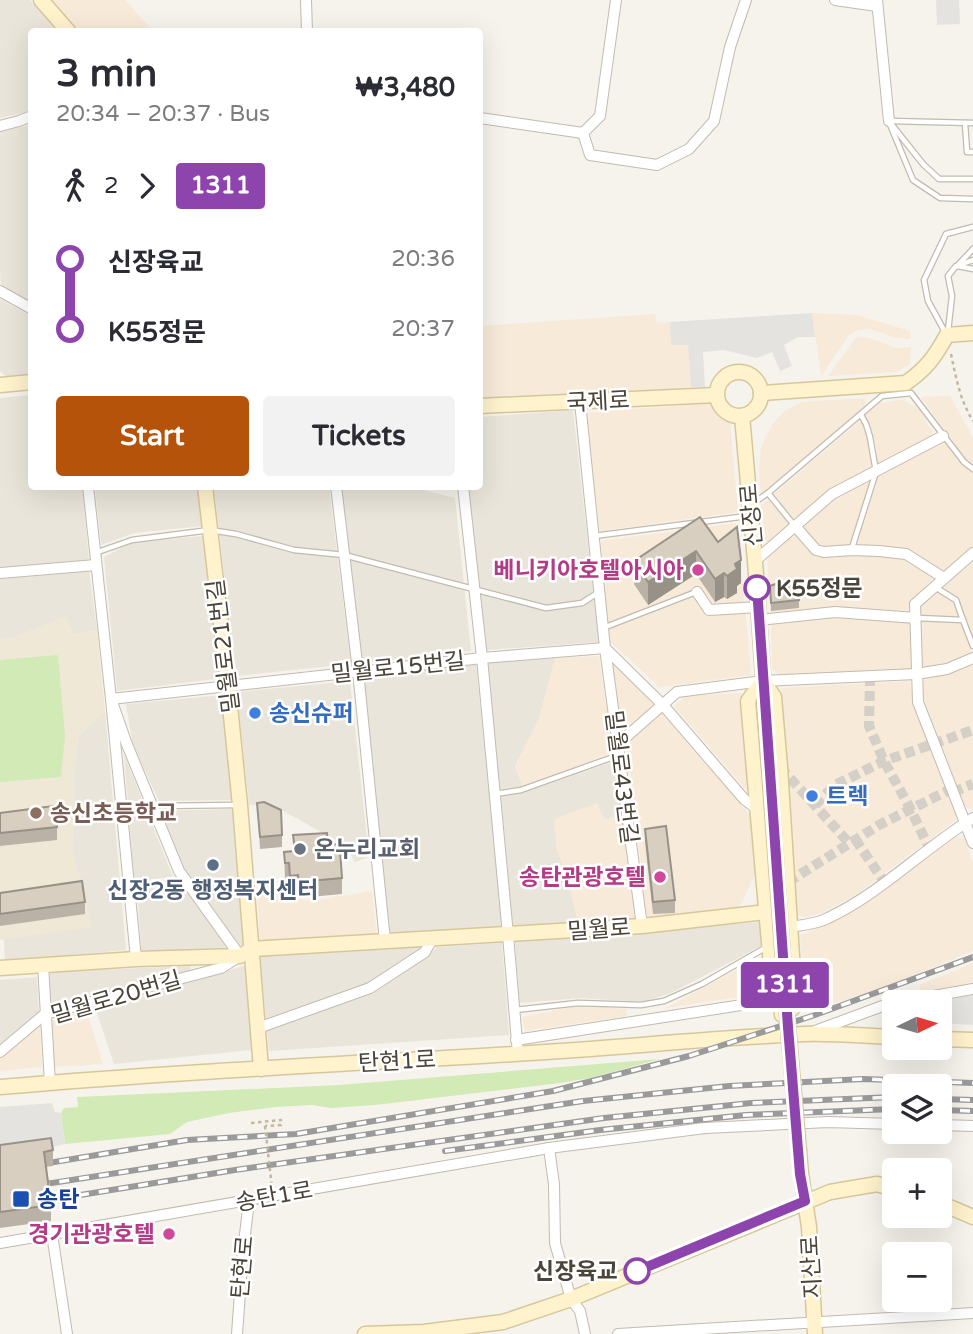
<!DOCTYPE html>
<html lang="en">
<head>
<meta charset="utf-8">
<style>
	:root { --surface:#fff; --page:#f2f2f3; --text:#2b2b33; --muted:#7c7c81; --accent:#b45309 }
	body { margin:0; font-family:"Varela Round","Noto Sans KR",sans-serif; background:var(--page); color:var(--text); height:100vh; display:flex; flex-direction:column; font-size:26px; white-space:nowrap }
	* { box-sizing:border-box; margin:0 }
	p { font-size:23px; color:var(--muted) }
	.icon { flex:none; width:38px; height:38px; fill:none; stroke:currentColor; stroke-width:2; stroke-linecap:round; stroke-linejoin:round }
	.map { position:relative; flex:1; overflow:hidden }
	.sheet { position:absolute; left:28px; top:28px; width:455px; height:462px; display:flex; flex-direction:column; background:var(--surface); border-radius:7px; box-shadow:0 7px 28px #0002 }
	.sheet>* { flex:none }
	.badge { padding:0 14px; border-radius:5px; font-size:24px; line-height:46px }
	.needle { width:46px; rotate:85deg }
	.tools { position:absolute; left:882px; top:990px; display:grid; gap:14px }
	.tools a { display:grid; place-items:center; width:70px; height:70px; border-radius:7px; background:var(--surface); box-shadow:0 7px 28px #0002; font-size:35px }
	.map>.badge { position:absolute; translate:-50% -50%; box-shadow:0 0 0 4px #fff }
	.legs { display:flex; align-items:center; gap:10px; height:77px; padding:0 28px; font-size:23px }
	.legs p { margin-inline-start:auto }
	.head { display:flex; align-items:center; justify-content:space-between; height:119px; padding:0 28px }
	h1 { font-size:38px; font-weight:800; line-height:52px }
	.cta { display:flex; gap:14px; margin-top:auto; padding:14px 28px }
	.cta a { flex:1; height:80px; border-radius:7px; background:var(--accent); color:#fff; font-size:28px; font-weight:800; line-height:80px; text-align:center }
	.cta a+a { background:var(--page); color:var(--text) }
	ul { padding:0 28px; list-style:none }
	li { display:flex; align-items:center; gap:24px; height:70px; font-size:26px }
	li i { display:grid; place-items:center; width:10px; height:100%; margin:0 9px; background:currentColor }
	li i::after { content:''; width:18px; height:18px; margin:-9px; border:5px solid; border-radius:50%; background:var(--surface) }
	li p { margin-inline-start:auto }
	li:first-child i { background:linear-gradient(#0000 50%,currentColor 0) }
	li:last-child i { background:linear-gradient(currentColor 50%,#0000 0) }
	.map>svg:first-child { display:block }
</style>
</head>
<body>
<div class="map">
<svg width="973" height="1334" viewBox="0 0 973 1334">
	<rect width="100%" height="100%" fill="#f6f3ec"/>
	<g fill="#eae5da">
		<polygon points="0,0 30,0 58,31 32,32 31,110 23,113 0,118"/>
		<polygon points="31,125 31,303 1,287 0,270 0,132"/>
		<polygon points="0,299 31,316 31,378 10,380 0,371"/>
		<polygon points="31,395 32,486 82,487 89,560 0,568 0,398"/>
		<polygon points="573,410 599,642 487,650 468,487 480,486 480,417"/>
		<polygon points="95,487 199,487 203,526 134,533 101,545"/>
		<polygon points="214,487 329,487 351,664 236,676"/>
		<polygon points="341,487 411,487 455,498 471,651 362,663"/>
		<polygon points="204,536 223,678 117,691 104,557 133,542"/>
		<polygon points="89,571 97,630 73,635 66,617 13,638 0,639 0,579"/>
		<polygon points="555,658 539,719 515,766 523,787 500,789 488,663"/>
		<polygon points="476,664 503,930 389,935 364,677"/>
		<polygon points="350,681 369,857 355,862 345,845 274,806 249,805 237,692"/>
		<polygon points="223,695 233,800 159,801 133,745 126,704"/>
		<polygon points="105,711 126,950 5,961 4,939 90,926 83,890 72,851 74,774 78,737"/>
		<polygon points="124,754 173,877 134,881"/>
		<polygon points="615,761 623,814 605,820 570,887 578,923 513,929 501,795 522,793"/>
		<polygon points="232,809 246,942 239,946 183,868 160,811"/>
		<polygon points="181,883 227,947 194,952 141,950 137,888"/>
		<polygon points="761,922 763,945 671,993 643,1002 581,998 519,1003 515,941"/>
		<polygon points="502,943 509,1035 269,1051 267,1030 374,993 428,956 437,947"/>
		<polygon points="421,945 422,950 370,984 266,1020 260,955"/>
		<polygon points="247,965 252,1050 114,1064 96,1010"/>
		<polygon points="190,966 191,971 50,1008 50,972"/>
		<polygon points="37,977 39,1013 0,1045 0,980"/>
	</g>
	<g fill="#f7ead8">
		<polygon points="50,0 125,0 153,31 77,31"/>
		<polygon points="812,313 857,315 910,331 911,339 896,338 870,329 858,330 849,335 821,376"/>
		<polygon points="655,314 657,323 670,322 671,345 688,344 691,387 480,403 480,326"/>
		<polygon points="866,337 897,348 911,347 910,364 897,372 828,376 856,338"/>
		<polygon points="950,396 973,438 973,465 965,458 921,397"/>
		<polygon points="865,398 866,405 761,494 759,469 761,447 773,423 785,411 801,402"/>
		<polygon points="899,400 904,400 920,410 935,437 877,467 877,449 873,434 865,415 881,403"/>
		<polygon points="710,403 714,411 721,417 730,420 738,512 600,531 585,413"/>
		<polygon points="861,420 864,426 870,449 872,470 795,523 773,495"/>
		<polygon points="944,442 957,460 973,472 973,549 944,573 909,552 856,547 876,486 877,474"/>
		<polygon points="870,478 870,485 849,547 822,548 799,527 838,495"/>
		<polygon points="769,499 791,526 766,545 761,505"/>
		<polygon points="736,523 746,616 751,675 659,687 609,640 601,541"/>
		<polygon points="795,532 817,554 897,555 935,577 911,601 911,611 833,608 771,615 767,557"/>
		<polygon points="973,561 973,638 958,598 940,588"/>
		<polygon points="936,591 953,603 972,653 946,664 922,668 919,608 922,601"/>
		<polygon points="833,615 910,618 913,669 783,677 772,669 771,624"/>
		<polygon points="599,656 613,752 523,787 515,767 539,719 555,658"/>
		<polygon points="612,663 655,705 622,733"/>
		<polygon points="973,663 973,810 965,806 923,697 921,678"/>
		<polygon points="910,681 913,704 957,819 857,894 824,912 807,917 797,915 781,688"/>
		<polygon points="741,693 748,792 674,706 686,696"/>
		<polygon points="660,712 750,815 756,872 738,910 647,918 627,743"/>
		<polygon points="597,803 605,820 623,814 635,919 578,923 570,887 556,847 554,819"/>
		<polygon points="956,837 964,838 973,863 973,951 883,988 805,1012 800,935 807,933 860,905"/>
		<polygon points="257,891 309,901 372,891 377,936 260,944"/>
		<polygon points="764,955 766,993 666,1008"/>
		<polygon points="973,963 973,983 921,991 919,985"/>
		<polygon points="583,1005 626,1009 627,1016 525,1031 522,1017"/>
		<polygon points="86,1009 103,1064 54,1067 50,1021"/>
		<polygon points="40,1026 42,1067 0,1071 0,1058"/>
	</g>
	<polygon fill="#efe8d6" points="66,617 73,635 97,630 105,711 78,737 74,774 72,851 83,890 91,927 0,940 0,639 13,638"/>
	<g fill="#d2eab5">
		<polygon points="58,655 65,736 61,777 0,782 0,660"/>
		<polygon points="660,1059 590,1078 560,1083 375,1105 331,1108 312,1105 276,1107 229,1113 187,1122 170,1134 65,1144 61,1113 64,1108 78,1107 77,1097 339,1085"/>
	</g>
	<g fill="#e5e3e0">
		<polygon points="936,0 959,0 960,24 937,25"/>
		<polygon points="812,313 815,337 798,337 784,345 792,366 780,371 772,352 757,358 724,350 703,352 705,387 691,387 688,345 671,345 670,322"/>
		<polygon points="973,995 973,1025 940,1023 940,1003 927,1003"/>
		<polygon points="52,1103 55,1112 61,1113 65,1144 0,1158 0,1107"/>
	</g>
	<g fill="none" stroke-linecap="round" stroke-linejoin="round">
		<g stroke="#d4d0c8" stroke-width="10" stroke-dasharray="10 5" stroke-linecap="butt">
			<polyline points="870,676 869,726 884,761 910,808 929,848"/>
			<polyline points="780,767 849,843"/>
			<polyline points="953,792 973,784"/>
			<polyline points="815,805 835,785 884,761 973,730"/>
			<polyline points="855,839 885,883"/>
			<polyline points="788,882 879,825 951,789"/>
		</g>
		<defs>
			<g id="lane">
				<polyline points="890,121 973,123"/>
				<polyline points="889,122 913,180 940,198 973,199"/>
				<polyline points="965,123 967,152 973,152"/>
				<polyline points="892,125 923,164 939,179 973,179"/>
				<polyline points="957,266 973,249"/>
				<polyline points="957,266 973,269"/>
				<polyline points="948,331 952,296 948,276 956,266 973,260"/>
				<polyline points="945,332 928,301 924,280 946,234 973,227"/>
				<polyline points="768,493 794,525"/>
				<polyline points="752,504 768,493 882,396 911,393 964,462 973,469"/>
				<polyline points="594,536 747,516"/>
				<polyline points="852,548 876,472 870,437 866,424 861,415"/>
				<polyline points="95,553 132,540 210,530 236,534 294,550 344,555 546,608 582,603 599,592"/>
				<polyline points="935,587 956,600 963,620"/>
				<polyline points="917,618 963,620 973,646"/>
				<polyline points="603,628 696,592"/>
				<polyline points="495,794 521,790 619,755"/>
				<polyline points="154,806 236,805"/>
				<polyline points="515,1010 578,1003 641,1005 664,1001 702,984 765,948"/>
			</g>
			<g id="street">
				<polyline points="306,0 307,32"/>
				<polyline points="835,0 877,6"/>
				<polyline points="877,0 889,121"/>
				<polyline points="480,118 583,133 590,155 657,165 689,149 714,121 730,47 746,0"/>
				<polyline points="0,126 19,121 32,116"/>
				<polyline points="583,133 600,116 616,0"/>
				<polyline points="0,291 32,309"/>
				<polyline points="580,402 605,648 642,926"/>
				<polyline points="336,486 358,671 385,941"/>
				<polyline points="463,486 482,658 508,935 518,1054"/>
				<polyline points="795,526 816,550 824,552 852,550 879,551 906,554 944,578"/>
				<polyline points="973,553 915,604 918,702 973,843"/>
				<polyline points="755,561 832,494 943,436"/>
				<polyline points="0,573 96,565"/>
				<polyline points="697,592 709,610 758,607"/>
				<polyline points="759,620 835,612 916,618"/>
				<polyline points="618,744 677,692 763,681 916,674 947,669 973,658"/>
				<path d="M790 927C802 925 817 924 828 918 881 893 923 849 973 818"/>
				<polyline points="136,959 111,699 482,658 605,648 663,705 744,799 757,809"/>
				<polyline points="43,965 50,1083"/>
				<polyline points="258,1028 370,988 425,952 432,939"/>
				<polyline points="815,1031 888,1004 973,989"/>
				<polyline points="516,1040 774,1000"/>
				<polyline points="0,1052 45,1014 221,968 240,956 179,871 126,742 111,699 88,486"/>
				<polyline points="940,1125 973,1126"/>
				<polyline points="549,1148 554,1184 555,1243 571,1299 580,1311 585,1334"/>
				<polyline points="52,1234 67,1334"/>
				<polyline points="0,1243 549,1148 705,1128 828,1122 894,1124"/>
				<polyline points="237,1334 243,1251 249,1201"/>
				<polyline points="618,1334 973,1313"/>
			</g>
			<g id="secondary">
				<polyline points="41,0 69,32"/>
				<circle cx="739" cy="394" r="22"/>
				<polyline points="0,385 32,382"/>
				<path d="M761 393 906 383C927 368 934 358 947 335L973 333"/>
				<polyline points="480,406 717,395"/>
				<polyline points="742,416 755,561 764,690"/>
				<polyline points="205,486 228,686 240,805 261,1069"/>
				<polyline points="0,968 136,959 240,956 252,949 642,926 766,912"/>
				<polyline points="782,1015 781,999 774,1000 748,701 763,681 774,697 780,767 794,987 791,997 792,1009"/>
				<polyline points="940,1039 973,1040"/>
				<path d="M0 1087C171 1072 342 1064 513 1054 610 1049 707 1038 804 1034 834 1033 864 1036 894 1037"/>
				<polyline points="799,1151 801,1174 809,1227 815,1334"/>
				<polyline points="940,1203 973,1217"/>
				<polyline points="365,1334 424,1332 503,1322 571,1299 830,1192 877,1184 894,1189"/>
			</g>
		</defs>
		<use href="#lane" stroke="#c2bbae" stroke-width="7"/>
		<use href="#street" stroke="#c2bbae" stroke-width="12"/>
		<use href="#secondary" stroke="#d6c79b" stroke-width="17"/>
		<g stroke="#c4b79f" stroke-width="2.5" stroke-dasharray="3.5 3.5" stroke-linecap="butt">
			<path d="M951 354C956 378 960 400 973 421"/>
			<polyline points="251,1123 281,1120 281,1125 265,1126"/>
		</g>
		<use href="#lane" stroke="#fff" stroke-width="4.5"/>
		<use href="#street" stroke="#fff" stroke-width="10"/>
		<use href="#secondary" stroke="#fff3cd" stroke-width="14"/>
		<defs>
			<g id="rail">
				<polyline points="940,1099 973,1100"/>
				<polyline points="940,1110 973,1111"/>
				<polyline points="445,1151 600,1130 746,1115 894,1109"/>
				<polyline points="0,1171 187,1140 296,1134 553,1091 689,1056 815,1015 973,957"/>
				<polyline points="0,1191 583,1101 729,1086 863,1079 973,1083"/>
				<polyline points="0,1208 235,1170 604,1118 751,1103 894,1097"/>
			</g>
		</defs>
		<use href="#rail" stroke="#9a9a9a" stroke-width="6"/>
		<use href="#rail" stroke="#fff" stroke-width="3.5" stroke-dasharray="10" stroke-linecap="butt"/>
		<defs>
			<polyline id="secondary-bridge" points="764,699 788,1027 799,1151"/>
		</defs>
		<use href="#secondary-bridge" stroke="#d6c79b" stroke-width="17" stroke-linecap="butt"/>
		<polyline stroke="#c4b79f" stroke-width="2.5" stroke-dasharray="3.5 3.5" stroke-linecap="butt" points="265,1126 272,1188"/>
		<use href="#secondary-bridge" stroke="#fff3cd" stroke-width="14"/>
	</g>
	<g fill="#bab2a6">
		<polygon points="700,517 741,583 737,586 737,593 727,599 724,597 715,602 696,574 648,605 634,584 634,561"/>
		<polygon points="770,586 799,600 799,608 771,611"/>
		<polygon points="257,803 282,835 282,847 260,849"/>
		<polygon points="0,813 57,827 57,840 0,846"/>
		<polygon points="645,829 675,900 675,913 653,914 645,842"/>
		<polygon points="293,835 328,845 342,878 342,894 299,898 298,891 290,892 289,879 285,879 284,852 293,851"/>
		<polygon points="0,893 85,902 85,914 0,926"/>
		<polygon points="0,1145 53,1150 53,1166 46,1167 51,1205 51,1221 0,1228"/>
	</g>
	<g fill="#979187">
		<polygon points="696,551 696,574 648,605 648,582"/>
		<polygon points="741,560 741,583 737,586 737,593 727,599 727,576 735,564"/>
		<polygon points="724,573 724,597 715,602 715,579"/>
	</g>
	<g fill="#d8cfc1" stroke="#979187" stroke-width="2">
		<polygon points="700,517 718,542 737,527 741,560 735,564 737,569 727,576 724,573 715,579 696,551 648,582 634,561"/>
		<polygon points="797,581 799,600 771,603 770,586 778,583"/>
		<polygon points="264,802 281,810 282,835 260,837 257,803"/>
		<polygon points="53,806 57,827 0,833 0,813"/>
		<polygon points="666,826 675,900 653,902 645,829"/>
		<polygon points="327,833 328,845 337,844 340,850 342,878 299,882 298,875 290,876 289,863 285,863 284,852 295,851 293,835"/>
		<polygon points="82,881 85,902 0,914 0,893"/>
		<polygon points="51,1138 53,1150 44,1152 51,1205 0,1212 0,1145"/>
	</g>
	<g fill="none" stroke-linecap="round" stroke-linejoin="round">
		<defs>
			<polyline id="line-1" points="637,1271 805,1201 800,1174 788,1027 757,588"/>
		</defs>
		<use href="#line-1" stroke="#fff" stroke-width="16"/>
		<use href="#line-1" stroke="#8e44ad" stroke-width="10"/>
	</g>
	<g fill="#d1479c" stroke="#fff" stroke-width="2.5">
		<circle cx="698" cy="570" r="7"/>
		<circle cx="660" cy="877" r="7"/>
		<circle cx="169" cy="1234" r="7"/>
	</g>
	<g fill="#fff" stroke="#8e44ad" stroke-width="3.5">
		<circle cx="757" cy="588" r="12"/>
		<circle cx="637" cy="1271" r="12"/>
	</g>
	<g fill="#3f7fe0" stroke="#fff" stroke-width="2.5">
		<circle cx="255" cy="713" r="7"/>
		<circle cx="812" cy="796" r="7"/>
	</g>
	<circle fill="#8d6e63" stroke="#fff" stroke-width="2.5" cx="36" cy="813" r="7"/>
	<circle fill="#6b7280" stroke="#fff" stroke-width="2.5" cx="300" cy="849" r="7"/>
	<circle fill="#5c6f8a" stroke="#fff" stroke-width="2.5" cx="213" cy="865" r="7"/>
	<rect fill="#1a4fb4" stroke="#fff" stroke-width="2.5" x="12" y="1190" width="18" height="18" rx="3.5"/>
	<g text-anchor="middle" stroke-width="5" stroke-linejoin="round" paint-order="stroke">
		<g font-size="23" fill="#4b4439" stroke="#fff">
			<text transform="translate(598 401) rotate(-3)" y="8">국제로</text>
			<text transform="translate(751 515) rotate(-95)" y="8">신장로</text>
			<text transform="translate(223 646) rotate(-97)" y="8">밀월로21번길</text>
			<text transform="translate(398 667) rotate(-6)" y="8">밀월로15번길</text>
			<text transform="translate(622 777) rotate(83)" y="8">밀월로43번길</text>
			<text transform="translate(599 929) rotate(-4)" y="8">밀월로</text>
			<text transform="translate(116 997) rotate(-16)" y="8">밀월로20번길</text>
			<text transform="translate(397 1061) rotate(-3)" y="8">탄현1로</text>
			<text transform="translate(274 1196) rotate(-10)" y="8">송탄1로</text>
			<text transform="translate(242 1267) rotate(-85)" y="8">탄현로</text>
			<text transform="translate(811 1267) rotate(-93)" y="8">지산로</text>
		</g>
		<g font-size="23" font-weight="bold" fill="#b23c85" stroke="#fff" text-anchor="end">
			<text x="684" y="578">베니키아호텔아시아</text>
			<text x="646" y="885">송탄관광호텔</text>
			<text x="155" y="1242">경기관광호텔</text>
		</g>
		<g font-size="23" font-weight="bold" fill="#4b4439" stroke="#fff" text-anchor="start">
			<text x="776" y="596">K55정문</text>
			<text x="618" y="1279" text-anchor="end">신장육교</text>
		</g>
		<g font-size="23" font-weight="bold" fill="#366cbe" stroke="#fff" text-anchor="start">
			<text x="269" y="721">송신슈퍼</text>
			<text x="826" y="804">트렉</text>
		</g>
		<g font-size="23" font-weight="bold" fill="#785e54" stroke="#fff" text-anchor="start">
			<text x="50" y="821">송신초등학교</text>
		</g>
		<g font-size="23" font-weight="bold" fill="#5b616d" stroke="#fff" text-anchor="start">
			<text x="314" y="857">온누리교회</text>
		</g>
		<g font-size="23" font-weight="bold" fill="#4e5e75" stroke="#fff">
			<text x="213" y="898">신장2동 행정복지센터</text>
		</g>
		<g font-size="23" font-weight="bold" fill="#164399" stroke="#fff" text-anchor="start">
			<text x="37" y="1207">송탄</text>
		</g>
	</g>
</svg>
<div class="tools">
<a><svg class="needle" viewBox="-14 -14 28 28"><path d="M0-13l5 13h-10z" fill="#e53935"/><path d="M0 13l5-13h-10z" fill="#7c7c81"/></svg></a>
<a><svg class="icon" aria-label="layers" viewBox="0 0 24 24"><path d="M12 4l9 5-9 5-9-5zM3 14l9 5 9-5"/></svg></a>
<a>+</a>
<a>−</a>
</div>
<b class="badge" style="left:785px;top:985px;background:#8e44ad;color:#fff">1311</b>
<section class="sheet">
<div class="head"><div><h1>3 min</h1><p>20:34 – 20:37 · Bus</p></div><b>₩3,480</b></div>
<div class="legs"><svg class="icon" aria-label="walk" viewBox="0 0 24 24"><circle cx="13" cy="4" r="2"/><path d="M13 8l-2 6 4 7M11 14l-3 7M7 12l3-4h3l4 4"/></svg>2<svg class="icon" aria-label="forward" viewBox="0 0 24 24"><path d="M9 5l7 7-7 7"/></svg><b class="badge" style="background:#8e44ad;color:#fff">1311</b></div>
<ul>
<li><i style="color:#8e44ad"></i><b>신장육교</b><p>20:36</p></li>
<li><i style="color:#8e44ad"></i><b>K55정문</b><p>20:37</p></li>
</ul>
<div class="cta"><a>Start</a><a>Tickets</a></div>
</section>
</div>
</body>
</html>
